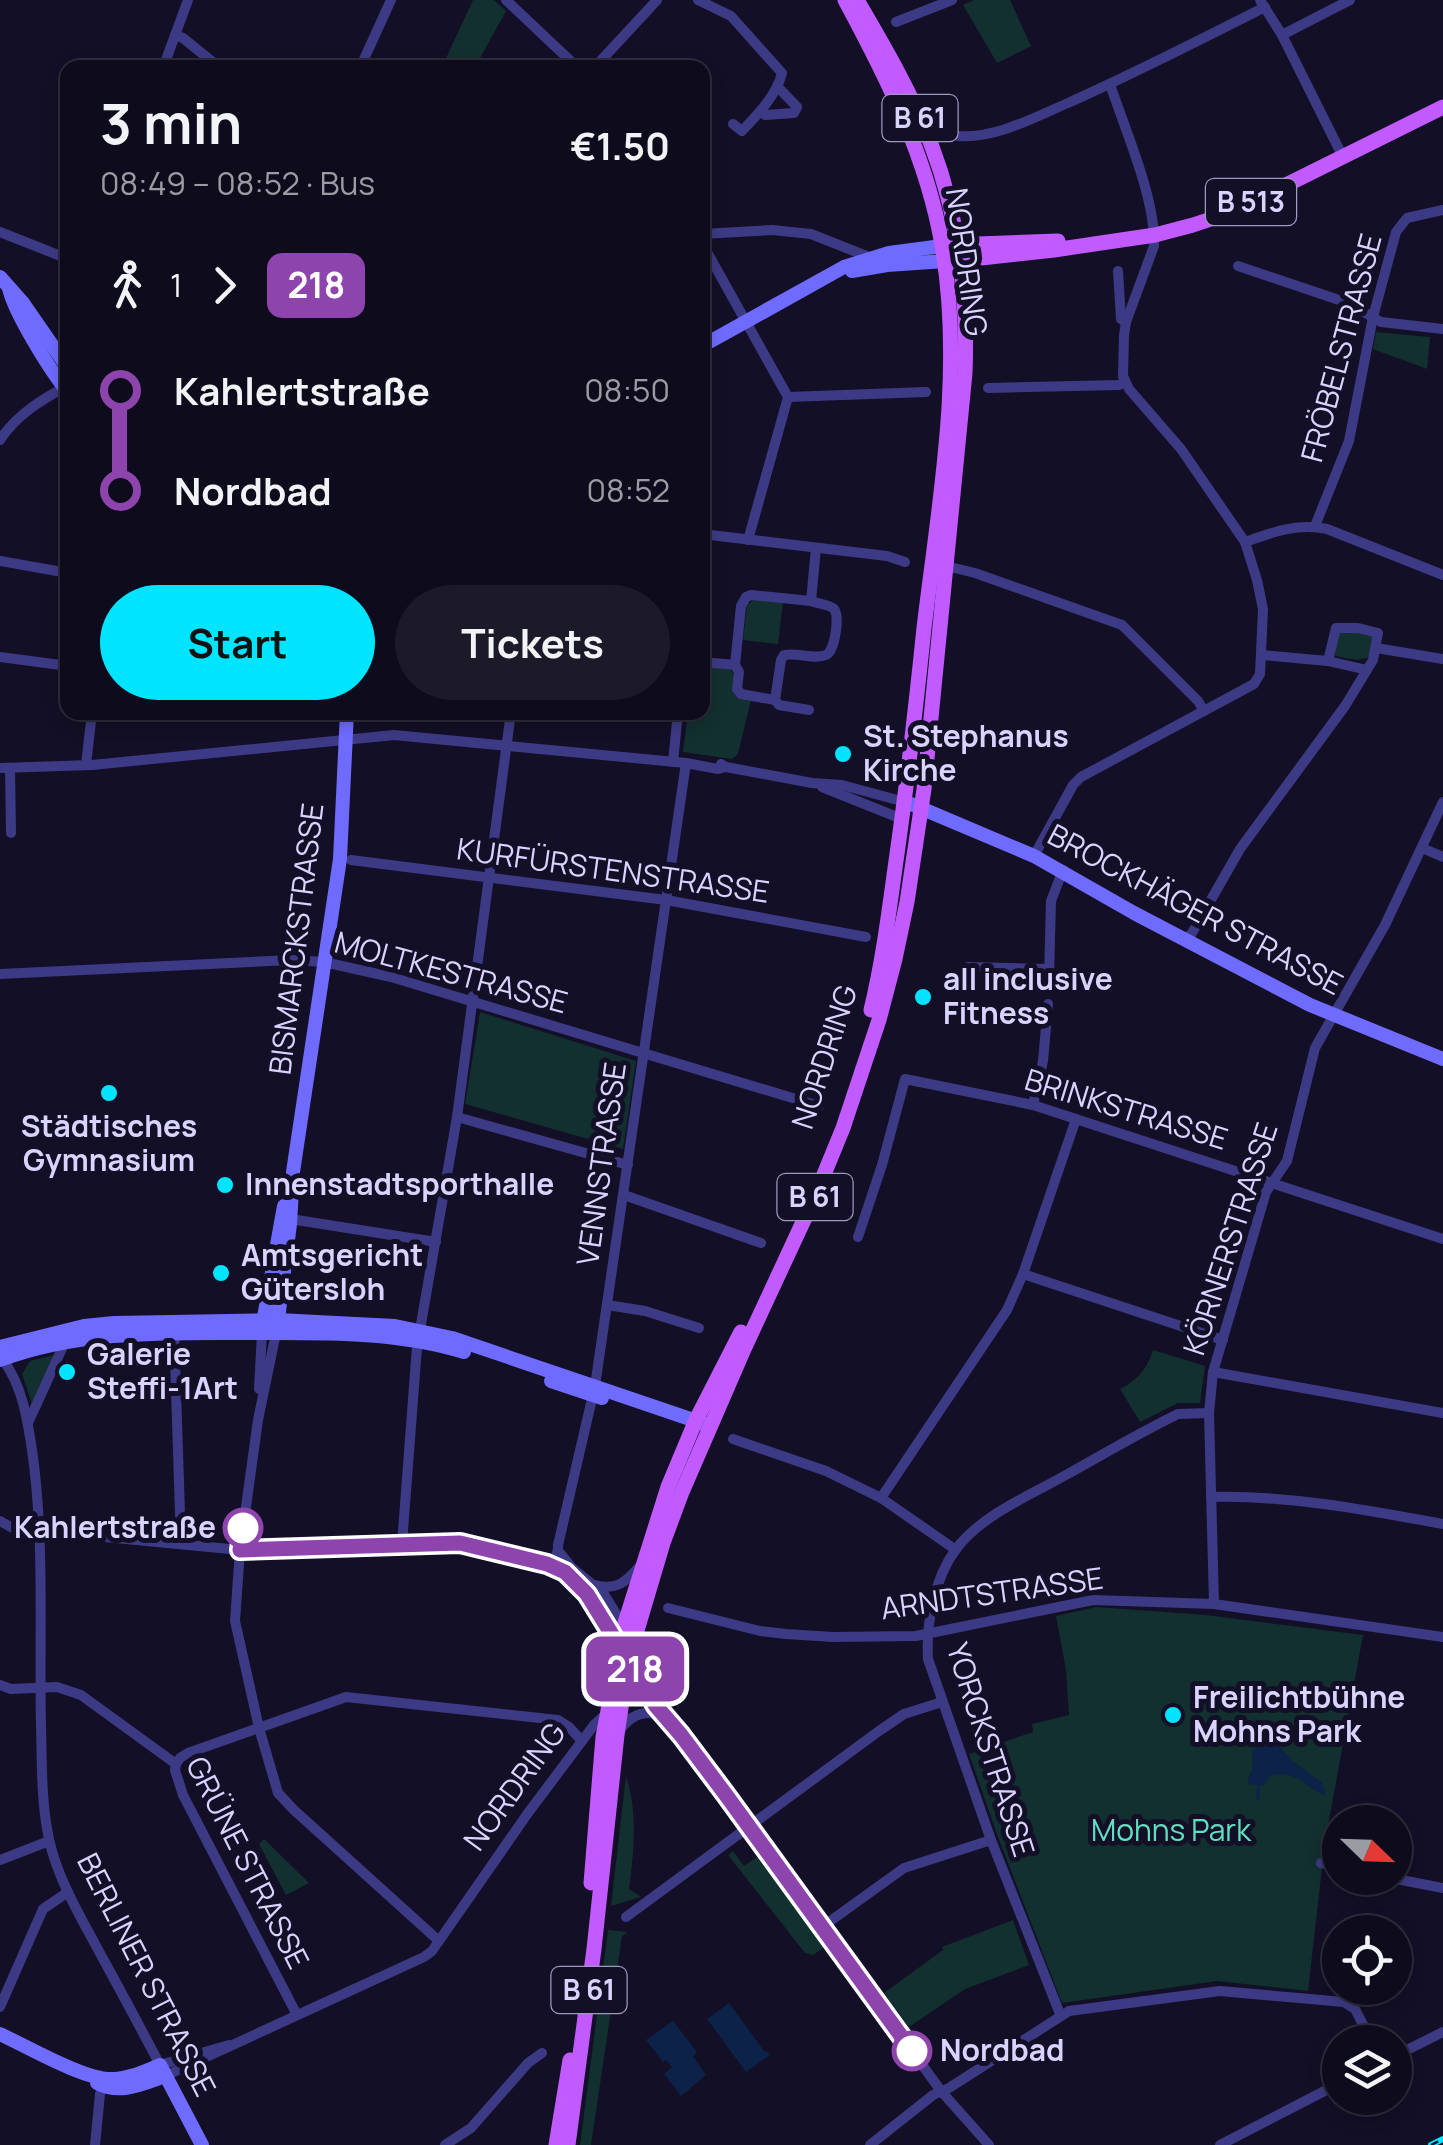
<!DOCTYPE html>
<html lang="en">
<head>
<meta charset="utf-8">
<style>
	:root { --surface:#0e0b1c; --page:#1c1929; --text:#f1f3f6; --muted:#9b9ba3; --line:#2e2b3b; --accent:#00e5ff }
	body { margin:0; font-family:Manrope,sans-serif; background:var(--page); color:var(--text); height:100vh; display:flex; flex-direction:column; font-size:38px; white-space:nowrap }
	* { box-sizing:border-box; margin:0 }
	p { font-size:32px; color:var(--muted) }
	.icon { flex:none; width:55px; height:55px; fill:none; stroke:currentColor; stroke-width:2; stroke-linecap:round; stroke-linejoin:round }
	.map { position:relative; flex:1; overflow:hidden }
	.panel { position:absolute; left:60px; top:60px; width:650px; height:660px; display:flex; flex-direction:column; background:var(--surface); border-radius:20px; box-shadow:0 5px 15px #0003,0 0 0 2px var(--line) }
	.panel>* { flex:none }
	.badge { padding:0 20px; border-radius:15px; font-size:35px; line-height:65px }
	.needle { width:65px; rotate:113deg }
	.buttons { position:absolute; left:1322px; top:1805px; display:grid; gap:20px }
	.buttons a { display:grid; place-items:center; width:90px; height:90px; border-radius:50%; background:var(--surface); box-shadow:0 5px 15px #0003,0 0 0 2px var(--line); font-size:50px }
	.map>.badge { position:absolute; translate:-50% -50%; box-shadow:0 0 0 5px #fff }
	.legs { display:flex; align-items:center; gap:15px; height:110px; padding:0 40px; font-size:32px }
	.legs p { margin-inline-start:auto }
	.overview { display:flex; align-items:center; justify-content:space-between; height:170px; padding:0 40px }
	h1 { font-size:55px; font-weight:700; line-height:75px }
	.primary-button { display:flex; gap:20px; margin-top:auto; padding:20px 40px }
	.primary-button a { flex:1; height:115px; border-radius:60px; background:var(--accent); color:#111; font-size:40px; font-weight:700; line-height:115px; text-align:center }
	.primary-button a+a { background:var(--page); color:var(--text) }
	ul { padding:0 40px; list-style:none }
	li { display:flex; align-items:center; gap:35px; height:100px; font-size:38px }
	li i { display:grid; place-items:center; width:15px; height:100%; margin:0 12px; background:currentColor }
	li i::after { content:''; width:25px; height:25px; margin:-12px; border:8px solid; border-radius:50%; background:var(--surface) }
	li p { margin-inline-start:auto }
	li:first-child i { background:linear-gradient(#0000 50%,currentColor 0) }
	li:last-child i { background:linear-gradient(currentColor 50%,#0000 0) }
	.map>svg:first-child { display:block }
</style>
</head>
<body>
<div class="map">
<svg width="1443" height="2145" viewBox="0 0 1443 2145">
	<rect width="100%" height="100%" fill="#130f26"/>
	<g fill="#12302f">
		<polygon points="473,0 494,0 506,11 475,67 442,67"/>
		<polygon points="974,0 1010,0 1031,46 997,63 963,5"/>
		<polygon points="1376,332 1430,337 1427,369 1373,349"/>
		<polygon points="754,599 783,602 778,644 743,640 747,605"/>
		<polygon points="1338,631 1373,634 1370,657 1357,660 1335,656"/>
		<polygon points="703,666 731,670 751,700 738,754 732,759 683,752 688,713 702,712"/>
		<polygon points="480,1012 636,1061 623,1149 465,1104"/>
		<path d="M1153 1350 1205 1366 1200 1403H1178L1140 1422 1120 1389C1138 1380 1147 1369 1153 1350Z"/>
		<polygon points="58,1354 33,1407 22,1374 30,1361"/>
		<polygon points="1096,1607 1206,1615 1363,1635 1325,1842 1308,1991 1217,1981 1062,2003 998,1837 969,1754 1033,1732 1032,1724 1069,1715 1066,1670 1056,1616"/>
		<path d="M626 1776C638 1813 634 1851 629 1889L641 1897 611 1906Z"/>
		<polygon points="264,1839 309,1883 286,1895 259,1844"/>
		<polygon points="733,1851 744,1866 757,1857 825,1947 813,1955 805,1953 728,1855"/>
		<polygon points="1013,1920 1029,1965 965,1989 909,2027 884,1993 943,1950 942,1947"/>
		<polygon points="608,1930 627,1932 622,1936 591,2145 580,2145"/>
	</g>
	<g fill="#0c2248">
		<path d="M1265 1739 1276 1743 1293 1761 1322 1783 1326 1795C1303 1789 1302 1770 1271 1775L1265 1785H1260V1800L1256 1801 1257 1785H1251L1247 1782C1248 1778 1251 1774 1252 1769 1253 1754 1248 1747 1265 1739Z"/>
		<polygon points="729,2003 765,2052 767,2051 770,2055 746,2072 707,2019"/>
		<polygon points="673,2021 697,2052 693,2056 706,2075 681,2096 664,2074 672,2067 666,2060 663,2062 646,2040"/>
	</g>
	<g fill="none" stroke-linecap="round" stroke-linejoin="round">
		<g stroke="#3d3a85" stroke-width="10">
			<polyline points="506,0 578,68"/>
			<path d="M698 0 731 16 782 73C777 95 757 115 742 131L733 124"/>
			<polyline points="1260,0 1282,35 1343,157"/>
			<polyline points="896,22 952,0"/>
			<polyline points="175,35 183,38 220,68"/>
			<polyline points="1282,35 1350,0"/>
			<polyline points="163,68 188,0"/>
			<polyline points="360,68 391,0"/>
			<polyline points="594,68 657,0"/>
			<polyline points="761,111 765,115 794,113 797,107 777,86"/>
			<path d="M958 136C995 139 1035 117 1068 103 1135 73 1200 40 1265 7"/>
			<polyline points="0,232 68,259"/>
			<polyline points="702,234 772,230 811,234 869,257"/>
			<polyline points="702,243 788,397 748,540"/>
			<polyline points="1238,266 1348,303 1381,322 1443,329"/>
			<polyline points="1118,271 1121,319 1126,322"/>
			<polyline points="988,388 1119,385 1125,382"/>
			<polyline points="788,397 926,392"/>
			<path d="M0 440C16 415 41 400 67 386"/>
			<polyline points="1315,526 1349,441 1373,317 1396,232 1407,218 1443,210"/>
			<polyline points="702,534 887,556 905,562"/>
			<path d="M1245 542C1273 532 1298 523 1327 529L1443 575"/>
			<polyline points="0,561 68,573"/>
			<polyline points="946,566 975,573 1122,625 1198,701 1204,711"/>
			<polyline points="1376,648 1443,659"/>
			<polyline points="1262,655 1328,661 1367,670"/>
			<polyline points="0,657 68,666"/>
			<polyline points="702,662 735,665"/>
			<path d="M775 700 781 660 784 655C797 652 814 660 826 655 835 651 840 616 834 609 829 604 817 604 811 601"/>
			<polyline points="809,710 779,705 775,700 741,694 737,689 739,672 735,665 741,606 746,597 751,595 811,601 816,548"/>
			<polyline points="673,762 678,712"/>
			<polyline points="721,764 726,767 812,783 842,785 905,802"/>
			<polyline points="86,765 92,712"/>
			<polyline points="0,768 92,765 394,735 686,763 718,769 726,767"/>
			<polyline points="10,768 11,833"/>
			<polyline points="822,787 902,819"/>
			<polyline points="1422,848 1443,857"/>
			<path d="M1034 856 1073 785 1081 777 1254 684 1260 674 1263 609 1257 580 1245 542 1181 449 1129 389 1123 376 1124 335 1126 322 1154 246C1156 199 1125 130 1110 84"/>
			<polyline points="351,860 666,900 866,937"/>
			<polyline points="1185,940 1192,933 1240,849 1345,706 1373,660 1378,633 1358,628 1336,628 1328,661"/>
			<polyline points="968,967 1049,969"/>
			<polyline points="0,974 292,960 324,962 391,977 819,1106"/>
			<polyline points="1049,977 1051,901 1063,870"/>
			<polyline points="1033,1105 1043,1061 1048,1004"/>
			<polyline points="457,1117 628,1165"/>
			<polyline points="624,1195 761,1243"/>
			<polyline points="284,1218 436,1242"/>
			<polyline points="858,1237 882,1165 905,1079 1033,1105 1443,1239"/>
			<polyline points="1023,1274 1223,1340"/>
			<polyline points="607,1305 645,1311 699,1328"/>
			<polyline points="174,1328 181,1544"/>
			<polyline points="276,1333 258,1420 240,1550 235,1621 259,1728 278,1793 294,1810 439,1941"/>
			<path d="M1 1357C22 1384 27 1417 32 1450 45 1540 39 1633 41 1725 42 1763 41 1802 49 1839 58 1881 82 1919 102 1957 122 1993 141 2029 160 2065L229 2045"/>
			<polyline points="1213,1372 1443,1413"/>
			<polyline points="259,1389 262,1333"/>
			<polyline points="28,1423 65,1342"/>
			<polyline points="733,1439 826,1471 881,1498 956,1550"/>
			<path d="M1211 1497C1289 1495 1367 1510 1443 1524"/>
			<polyline points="881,1498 1007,1310 1023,1274 1076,1119"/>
			<path d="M0 1521C24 1535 25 1535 53 1532L240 1550 467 1544 547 1564 565 1572 587 1594 621 1646"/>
			<polyline points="402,1544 417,1347 457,1117 511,712"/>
			<polyline points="559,1552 572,1568 604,1594 626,1630"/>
			<path d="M547 1564C556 1559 558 1554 558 1545L595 1386 686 763"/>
			<path d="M595 1585C616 1591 626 1582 639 1567"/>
			<polyline points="1214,1604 1209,1413 1213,1372 1266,1192 1287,1161 1315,1048 1385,925 1443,802"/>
			<polyline points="668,1608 760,1631 786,1634 833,1637 916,1636 1093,1600 1214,1604 1443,1637"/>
			<polyline points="634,1645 675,1723"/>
			<polyline points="630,1661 656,1706 681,1735 749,1825 941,2091 989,2145"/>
			<polyline points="0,1685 11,1689 57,1687 81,1695 176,1764"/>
			<path d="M620 1730C630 1716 643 1709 661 1715"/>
			<polyline points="176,1764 180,1758 188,1753 346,1697 558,1720 569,1727 582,1741"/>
			<polyline points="176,1764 175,1770 183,1795 297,2015"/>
			<polyline points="0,1860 49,1841"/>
			<polyline points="1321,1863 1340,1867"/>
			<polyline points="1391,1878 1443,1888"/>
			<polyline points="626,1917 879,1731 904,1714 942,1702"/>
			<polyline points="822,1927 904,1868 991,1840"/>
			<polyline points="0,2007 43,1909 68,1892"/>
			<path d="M1060 2014 991 1840 928 1659C926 1623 934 1579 956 1549 982 1515 1027 1497 1064 1476 1102 1455 1139 1433 1178 1414L1209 1413"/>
			<polyline points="1395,2056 1443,2032"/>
			<polyline points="165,2076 424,1957 432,1951 528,1813 594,1725 606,1714"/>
			<polyline points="95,2145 100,2094 104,2082"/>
			<polyline points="445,2145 471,2128 528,2063 542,2053"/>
			<polyline points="870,2145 933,2095 949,2088 1069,2011 1220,1991 1344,2002 1355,2009 1372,2042"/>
			<polyline points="1220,2145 1340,2083"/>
		</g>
		<g stroke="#6f6bff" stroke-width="14">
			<polyline points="852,271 887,265 945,261"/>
			<polyline points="0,277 23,303 68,368"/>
			<path d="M9 288C14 312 51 372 68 392"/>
			<polyline points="702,346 844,267 889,253 942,246"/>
			<polyline points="911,804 1034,856 1134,913 1310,1005 1443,1059"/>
			<polyline points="277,1327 290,1224 293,1172 340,859 347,712"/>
			<polyline points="262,1328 284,1206"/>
			<polyline points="0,1347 84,1326 114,1323 278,1320 395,1326 452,1338 705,1424"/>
			<path d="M0 1360C81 1330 166 1333 251 1333 322 1333 396 1331 464 1352"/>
			<polyline points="551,1381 602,1398"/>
			<path d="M0 2034C26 2046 86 2081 113 2079 129 2079 145 2071 160 2065L202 2145"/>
			<path d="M97 2083C120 2095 142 2084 165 2076"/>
		</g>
		<g stroke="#c25bff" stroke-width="15">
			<path d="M845 0C887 78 927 157 942 245 964 372 939 502 924 628 916 706 907 784 896 861 889 911 883 961 871 1010"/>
			<polyline points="951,245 1058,241"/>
			<polyline points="954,261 1054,250 1155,235 1193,225 1217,217 1272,192 1443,107"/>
			<polyline points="591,1883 603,1737 624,1626 668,1487 696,1420 741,1332"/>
			<polyline points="556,2145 570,2060"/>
			<path d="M568 2145 594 1949 617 1735 625 1681 638 1627 663 1543 682 1492 744 1349 816 1194 843 1128 879 1020 895 959 907 902 924 789 965 373C968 296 959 217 931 144 912 94 884 46 857 0"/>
		</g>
		<defs>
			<polyline id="rail" points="1431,2145 1443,2139"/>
		</defs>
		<use href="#rail" stroke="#00e5ff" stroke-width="6"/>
		<use href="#rail" stroke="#130f26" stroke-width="2.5" stroke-dasharray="8" stroke-linecap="butt"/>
	</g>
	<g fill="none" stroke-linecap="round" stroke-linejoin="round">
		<defs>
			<polyline id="line-1" points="243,1528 240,1550 460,1543 547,1564 565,1572 587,1594 656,1706 681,1735 726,1795 912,2051"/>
		</defs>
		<use href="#line-1" stroke="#fff" stroke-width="22"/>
		<use href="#line-1" stroke="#8e44ad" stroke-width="15"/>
	</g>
	<g fill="#00e5ff" stroke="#130f26" stroke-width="4">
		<circle cx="843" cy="754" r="10"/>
		<circle cx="923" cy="997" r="10"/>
		<circle cx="109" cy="1093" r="10"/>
		<circle cx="225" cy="1185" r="10"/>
		<circle cx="221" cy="1273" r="10"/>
		<circle cx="67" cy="1372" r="10"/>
		<circle cx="1173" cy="1715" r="10"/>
	</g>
	<g fill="#fff" stroke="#8e44ad" stroke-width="5">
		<circle cx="243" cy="1528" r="18"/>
		<circle cx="912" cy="2051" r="18"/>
	</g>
	<g text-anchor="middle" stroke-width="10" stroke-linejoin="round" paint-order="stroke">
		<g fill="#130f26" stroke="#9e99be" stroke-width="2.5">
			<rect x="882.5" y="95" width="75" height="46" rx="8"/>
			<rect x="1206" y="179" width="90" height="46" rx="8"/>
			<rect x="777.5" y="1174" width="75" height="46" rx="8"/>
			<rect x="551.5" y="1967" width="75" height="46" rx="8"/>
		</g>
		<g font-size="28" font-weight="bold" fill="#d9d4ff">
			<text x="920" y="128">B 61</text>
			<text x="1251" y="212">B 513</text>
			<text x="815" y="1207">B 61</text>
			<text x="589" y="2000">B 61</text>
		</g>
		<g font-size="30" fill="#d9d4ff" stroke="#130f26">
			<text transform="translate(966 262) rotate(82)" y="10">NORDRING</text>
			<text transform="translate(1342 348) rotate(-75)" y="10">FRÖBELSTRASSE</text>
			<text transform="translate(613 871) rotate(8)" y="10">KURFÜRSTENSTRASSE</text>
			<text transform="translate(1195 910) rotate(28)" y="10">BROCKHÄGER STRASSE</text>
			<text transform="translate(297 939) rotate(-83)" y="10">BISMARCKSTRASSE</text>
			<text transform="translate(451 973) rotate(15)" y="10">MOLTKESTRASSE</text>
			<text transform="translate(825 1057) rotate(-72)" y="10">NORDRING</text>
			<text transform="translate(1126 1110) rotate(17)" y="10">BRINKSTRASSE</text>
			<text transform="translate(602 1164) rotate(-82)" y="10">VENNSTRASSE</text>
			<text transform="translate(1231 1239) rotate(-72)" y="10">KÖRNERSTRASSE</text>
			<text transform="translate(992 1594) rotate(-8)" y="10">ARNDTSTRASSE</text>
			<text transform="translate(990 1750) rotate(72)" y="10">YORCKSTRASSE</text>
			<text transform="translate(515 1787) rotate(-54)" y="10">NORDRING</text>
			<text transform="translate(247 1863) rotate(63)" y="10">GRÜNE STRASSE</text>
			<text transform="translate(146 1975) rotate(63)" y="10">BERLINER STRASSE</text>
		</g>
		<g font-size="30" font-weight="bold" fill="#d9d4ff" stroke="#130f26" text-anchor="start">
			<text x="863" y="747">St. Stephanus<tspan x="863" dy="34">Kirche</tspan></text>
			<text x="943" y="990">all inclusive<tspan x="943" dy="34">Fitness</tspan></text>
			<text x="109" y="1137" text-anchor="middle">Städtisches<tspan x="109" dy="34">Gymnasium</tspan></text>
			<text x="245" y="1195">Innenstadtsporthalle</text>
			<text x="241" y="1266">Amtsgericht<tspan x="241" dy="34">Gütersloh</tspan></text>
			<text x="87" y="1365">Galerie<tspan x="87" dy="34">Steffi-1Art</tspan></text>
			<text x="1193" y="1708">Freilichtbühne<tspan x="1193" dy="34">Mohns Park</tspan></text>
		</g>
		<g font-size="30" font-weight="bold" fill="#d9d4ff" stroke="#130f26" text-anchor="end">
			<text x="216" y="1538">Kahlertstraße</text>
			<text x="940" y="2061" text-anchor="start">Nordbad</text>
		</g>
		<g font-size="30" fill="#5fe0c0" stroke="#130f26">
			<text x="1171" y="1841">Mohns Park</text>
		</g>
	</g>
</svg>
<div class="buttons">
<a><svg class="needle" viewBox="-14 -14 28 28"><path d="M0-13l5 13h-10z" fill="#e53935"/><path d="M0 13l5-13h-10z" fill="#9b9ba3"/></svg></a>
<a><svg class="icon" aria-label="locate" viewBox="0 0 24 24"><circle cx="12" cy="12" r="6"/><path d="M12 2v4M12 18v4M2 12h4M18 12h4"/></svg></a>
<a><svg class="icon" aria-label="layers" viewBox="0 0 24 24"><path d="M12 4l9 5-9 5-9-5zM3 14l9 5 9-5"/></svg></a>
</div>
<b class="badge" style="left:635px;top:1669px;background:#8e44ad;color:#fff">218</b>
<section class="panel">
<div class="overview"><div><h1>3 min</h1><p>08:49 – 08:52 · Bus</p></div><b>€1.50</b></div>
<div class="legs"><svg class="icon" aria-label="walk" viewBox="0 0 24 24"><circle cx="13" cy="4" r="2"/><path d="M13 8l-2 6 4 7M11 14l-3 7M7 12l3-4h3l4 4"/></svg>1<svg class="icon" aria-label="forward" viewBox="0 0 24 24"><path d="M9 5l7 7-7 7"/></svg><b class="badge" style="background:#8e44ad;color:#fff">218</b></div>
<ul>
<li><i style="color:#8e44ad"></i><b>Kahlertstraße</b><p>08:50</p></li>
<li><i style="color:#8e44ad"></i><b>Nordbad</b><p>08:52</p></li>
</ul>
<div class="primary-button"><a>Start</a><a>Tickets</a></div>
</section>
</div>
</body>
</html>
